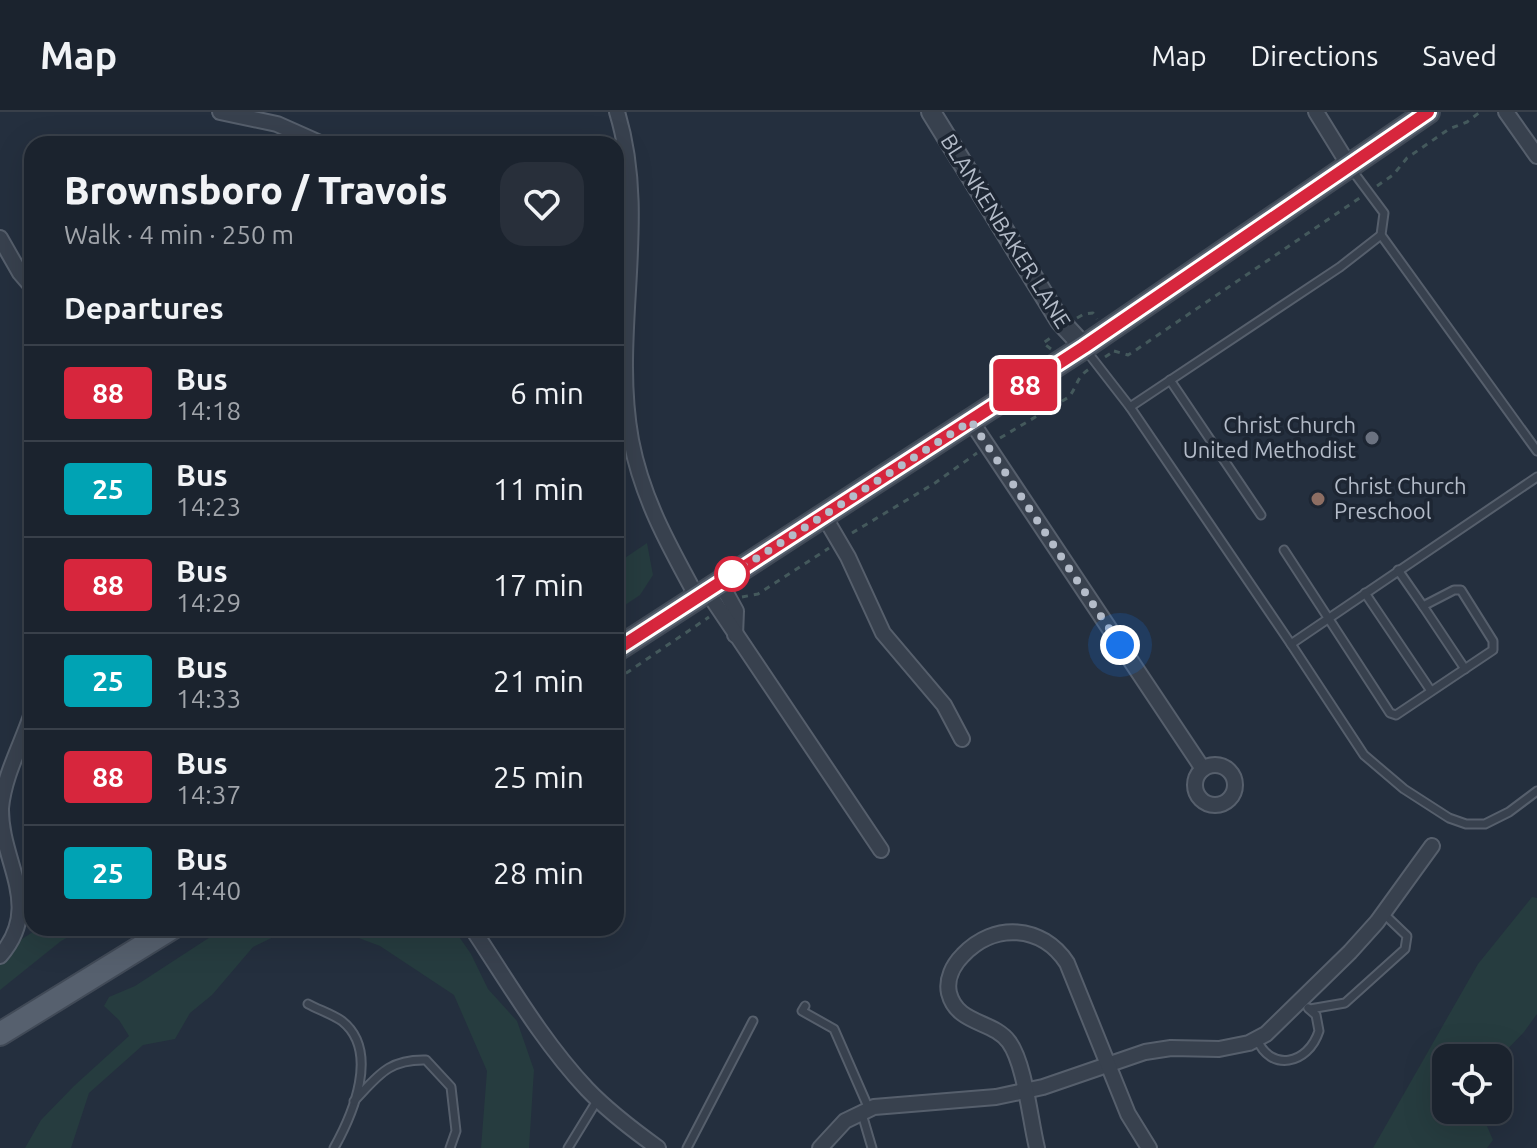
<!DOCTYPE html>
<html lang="en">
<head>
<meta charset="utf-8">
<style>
	:root { --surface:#1b232e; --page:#282f3a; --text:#f1f3f6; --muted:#a0a4aa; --line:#39404a }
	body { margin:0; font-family:Ubuntu,sans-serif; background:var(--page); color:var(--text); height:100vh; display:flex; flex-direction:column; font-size:30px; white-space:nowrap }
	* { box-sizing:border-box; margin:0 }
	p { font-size:26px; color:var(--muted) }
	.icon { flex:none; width:44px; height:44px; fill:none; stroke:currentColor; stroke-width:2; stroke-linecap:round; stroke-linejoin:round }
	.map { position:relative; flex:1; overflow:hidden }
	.details { position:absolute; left:24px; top:24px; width:600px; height:800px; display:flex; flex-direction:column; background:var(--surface); border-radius:24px; box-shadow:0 8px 32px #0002,0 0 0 2px var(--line) }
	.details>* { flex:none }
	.badge { padding:0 16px; border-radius:6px; font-size:28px; line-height:52px }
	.tools { position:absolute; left:1432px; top:932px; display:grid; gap:16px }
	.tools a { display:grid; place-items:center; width:80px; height:80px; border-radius:16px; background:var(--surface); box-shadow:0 8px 32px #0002,0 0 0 2px var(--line); font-size:40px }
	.you { position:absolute; width:40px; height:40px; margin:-20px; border:6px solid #fff; border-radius:50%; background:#1a73e8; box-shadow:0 0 0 12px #1a73e833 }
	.map>.badge { position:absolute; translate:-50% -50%; box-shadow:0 0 0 4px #fff }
	h2 { padding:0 40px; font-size:30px; line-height:72px }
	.round { display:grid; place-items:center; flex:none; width:84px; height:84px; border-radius:24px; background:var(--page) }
	.headline { display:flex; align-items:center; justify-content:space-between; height:136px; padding:0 40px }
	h1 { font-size:38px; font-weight:800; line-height:60px }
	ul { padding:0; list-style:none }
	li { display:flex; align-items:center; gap:24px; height:96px; padding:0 40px; border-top:2px solid var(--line) }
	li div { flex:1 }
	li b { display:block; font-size:30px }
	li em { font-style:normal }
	li .badge { min-width:88px; font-weight:700; text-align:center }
	header { display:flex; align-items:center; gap:48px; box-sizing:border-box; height:112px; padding:0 40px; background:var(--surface); border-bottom:2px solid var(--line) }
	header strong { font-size:38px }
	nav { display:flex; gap:44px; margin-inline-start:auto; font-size:28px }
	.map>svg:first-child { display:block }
</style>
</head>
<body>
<header>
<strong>Map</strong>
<nav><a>Map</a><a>Directions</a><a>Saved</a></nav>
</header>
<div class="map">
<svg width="1537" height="1036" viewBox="0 0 1537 1036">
	<rect width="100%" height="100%" fill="#242f3e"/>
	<g fill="#263c3f">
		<polygon points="647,431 653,463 640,483 616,499 616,452"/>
		<polygon points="1532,785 1537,786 1537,902 1524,920 1498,947 1446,946 1446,998 1480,998 1493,1028 1487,1036 1373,1036 1478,852"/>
		<polygon points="39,816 86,816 61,829 0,878 0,850 22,827"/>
		<polygon points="224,816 292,816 253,835 212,883 190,901 175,927 143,933 89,981 71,1036 25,1036 41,1008 74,974 129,924 119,908 104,894 109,885 135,874"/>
		<polygon points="293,816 453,816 471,842 488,877 517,909 534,958 529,1036 481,1036 487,959 454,883 380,834 348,822"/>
	</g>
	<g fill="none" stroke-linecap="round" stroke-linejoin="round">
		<defs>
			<g id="service">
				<polyline points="1352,58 1384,101 1381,123 1537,339"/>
				<polyline points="1085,237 1130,295 1291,532 1537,365"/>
				<polyline points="1170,268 1261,403"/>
				<polyline points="1130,295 1340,155 1381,123"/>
				<polyline points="1284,438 1390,601 1396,603 1493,538 1493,529 1461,478 1454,478 1423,494 1398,458"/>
				<polyline points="1365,481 1431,579"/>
				<polyline points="1423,494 1465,557"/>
				<polyline points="1291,532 1364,643 1404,677 1449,706 1466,712 1485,712 1509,700 1537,679"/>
				<path d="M308 892C319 898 332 902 342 909 380 939 353 1002 334 1036"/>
				<polyline points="805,894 802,899 834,917 869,997"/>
				<polyline points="1310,897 1345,891 1405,837 1407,824 1384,802"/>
				<path d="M1257 927C1270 960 1308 953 1319 919L1316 903 1308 896"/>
				<path d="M354 989C378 964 388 947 426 948L451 975 456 1019 450 1036"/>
				<polyline points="862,1002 872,1036"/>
				<polyline points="568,1036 598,987"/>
				<polyline points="687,1036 753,909"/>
			</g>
			<g id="minor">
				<polyline points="220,0 277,12 322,32"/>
				<path d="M617 0C650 107 611 219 631 328 642 386 669 434 697 485"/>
				<polyline points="1316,0 1350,55"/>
				<polyline points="1506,0 1537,44"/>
				<polyline points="0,126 20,161 32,175"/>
				<polyline points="971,309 1203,657"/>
				<polyline points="824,404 848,445 883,521 944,593 962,627"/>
				<polyline points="720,470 736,499 735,523"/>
				<polyline points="707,479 881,738"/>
				<circle cx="1215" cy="673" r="20"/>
				<path d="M472 816C508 870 542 929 587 977 608 999 633 1018 658 1036"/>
				<path d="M0 844C44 794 0 750 1 696 4 663 22 632 32 601"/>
				<polyline points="820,1036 845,1009 874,995 996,985 1043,975 1145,940 1171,936 1219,937 1249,931 1266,922 1350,840 1377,810 1432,734"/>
				<path d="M1037 1036C1030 1008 1025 952 1009 930 993 908 957 913 949 881 946 867 953 853 963 843 994 810 1042 813 1067 851L1128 1002 1149 1036"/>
			</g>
			<polyline id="tertiary" points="931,0 1060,209 1084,235"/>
			<g id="primary">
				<polyline points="616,538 1084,235 1428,0"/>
				<polyline points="0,922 172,816"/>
			</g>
		</defs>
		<use href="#service" stroke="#565f6c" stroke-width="11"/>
		<use href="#minor" stroke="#565f6c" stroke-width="18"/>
		<use href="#tertiary" stroke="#565f6c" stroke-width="22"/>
		<use href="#primary" stroke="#414a57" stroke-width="26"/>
		<g stroke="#44595c" stroke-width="3" stroke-dasharray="6 6" stroke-linecap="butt">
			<polyline points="1377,74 1393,63 1407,46 1449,17 1467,10 1480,0"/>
			<polyline points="1077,206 1084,202 1093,201 1097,207"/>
			<polyline points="1051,237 1043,231 1052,225"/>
			<polyline points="1114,239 1128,243 1133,240 1361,85"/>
			<polyline points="1105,245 1114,239"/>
			<path d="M1000 326 1069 285C1078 273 1076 266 1089 257"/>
			<polyline points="852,421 935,371 977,341"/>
			<polyline points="742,485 758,482 829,436"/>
			<polyline points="616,568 709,505"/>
		</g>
		<use href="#service" stroke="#38414e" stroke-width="7"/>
		<use href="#minor" stroke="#38414e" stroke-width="14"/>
		<use href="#tertiary" stroke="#38414e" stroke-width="18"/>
		<use href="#primary" stroke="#56606e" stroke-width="22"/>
	</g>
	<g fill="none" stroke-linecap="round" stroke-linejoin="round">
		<defs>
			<polyline id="line" points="616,538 1084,235 1428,0"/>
		</defs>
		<use href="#line" stroke="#fff" stroke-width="18"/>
		<use href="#line" stroke="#d7263d" stroke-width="12"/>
		<polyline stroke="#b4bcc9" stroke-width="8" stroke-dasharray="0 14.4" points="732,462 971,309 1120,533"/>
	</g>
	<circle fill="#6b7280" stroke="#1d2633" stroke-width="3" cx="1372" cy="326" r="8"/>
	<circle fill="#8d6e63" stroke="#1d2633" stroke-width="3" cx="1318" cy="387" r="8"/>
	<circle fill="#fff" stroke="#d7263d" stroke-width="4" cx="732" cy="462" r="16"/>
	<g text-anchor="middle" stroke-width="7" stroke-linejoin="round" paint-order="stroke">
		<g font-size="22" fill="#b4bcc9" stroke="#1d2633">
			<text transform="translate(1006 119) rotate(58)" y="8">BLANKENBAKER LANE</text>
		</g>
		<g font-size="22" fill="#b4bcc9" stroke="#1d2633" text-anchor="end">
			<text x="1356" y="321">Christ Church<tspan x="1356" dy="25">United Methodist</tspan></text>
			<text x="1334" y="382" text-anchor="start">Christ Church<tspan x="1334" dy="25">Preschool</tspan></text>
		</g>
	</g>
</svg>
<div class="tools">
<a><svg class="icon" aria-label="locate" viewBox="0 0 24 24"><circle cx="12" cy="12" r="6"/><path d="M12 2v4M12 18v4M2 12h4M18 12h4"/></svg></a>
</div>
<div class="you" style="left:1120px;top:533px"></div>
<b class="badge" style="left:1025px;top:273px;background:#d7263d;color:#fff">88</b>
<section class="details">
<div class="headline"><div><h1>Brownsboro / Travois</h1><p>Walk · 4 min · 250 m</p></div><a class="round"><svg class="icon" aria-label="heart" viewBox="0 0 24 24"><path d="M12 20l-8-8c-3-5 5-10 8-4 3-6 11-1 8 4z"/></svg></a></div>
<h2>Departures</h2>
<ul>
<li><span class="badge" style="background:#d7263d;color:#fff">88</span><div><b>Bus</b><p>14:18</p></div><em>6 min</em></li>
<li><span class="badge" style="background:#00a3b4;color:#fff">25</span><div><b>Bus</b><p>14:23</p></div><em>11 min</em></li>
<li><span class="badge" style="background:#d7263d;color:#fff">88</span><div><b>Bus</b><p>14:29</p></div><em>17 min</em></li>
<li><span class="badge" style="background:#00a3b4;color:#fff">25</span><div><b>Bus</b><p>14:33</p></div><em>21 min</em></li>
<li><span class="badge" style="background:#d7263d;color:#fff">88</span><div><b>Bus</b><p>14:37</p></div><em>25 min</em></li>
<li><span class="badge" style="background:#00a3b4;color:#fff">25</span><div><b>Bus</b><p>14:40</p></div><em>28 min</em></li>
</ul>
</section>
</div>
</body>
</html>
